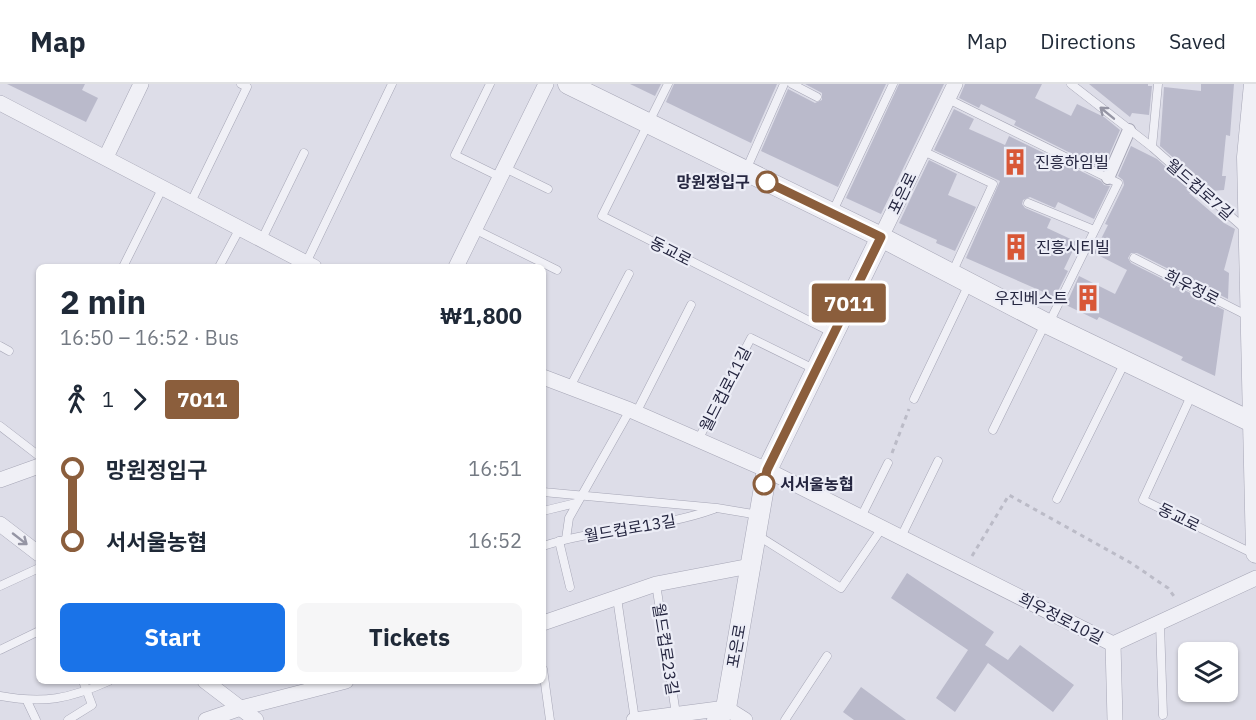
<!DOCTYPE html>
<html lang="en">
<head>
<meta charset="utf-8">
<style>
	:root { --surface:#fff; --page:#f6f6f7; --text:#1f2937; --muted:#747a83; --line:#e0e1e3; --accent:#1a73e8 }
	body { margin:0; font-family:"IBM Plex Sans","Noto Sans KR",sans-serif; background:var(--page); color:var(--text); height:100vh; display:flex; flex-direction:column; font-size:22px; white-space:nowrap }
	* { box-sizing:border-box; margin:0 }
	p { font-size:20px; color:var(--muted) }
	.icon { flex:none; width:33px; height:33px; fill:none; stroke:currentColor; stroke-width:2; stroke-linecap:round; stroke-linejoin:round }
	.map { position:relative; flex:1; overflow:hidden }
	.side { position:absolute; left:36px; top:180px; width:510px; height:420px; display:flex; flex-direction:column; background:var(--surface); border-radius:9px; box-shadow:0 2px 4px #0004 }
	.side>* { flex:none }
	.badge { padding:0 12px; border-radius:4px; font-size:21px; line-height:39px }
	.buttons { position:absolute; left:1178px; top:558px; display:grid; gap:12px }
	.buttons a { display:grid; place-items:center; width:60px; height:60px; border-radius:9px; background:var(--surface); box-shadow:0 2px 4px #0004; font-size:30px }
	.map>.badge { position:absolute; translate:-50% -50%; box-shadow:0 0 0 3px #fff }
	.legs { display:flex; align-items:center; gap:9px; height:66px; padding:0 24px; font-size:20px }
	.legs p { margin-inline-start:auto }
	.summary { display:flex; align-items:center; justify-content:space-between; height:102px; padding:0 24px }
	h1 { font-size:33px; font-weight:700; line-height:45px }
	.action { display:flex; gap:12px; margin-top:auto; padding:12px 24px }
	.action a { flex:1; height:69px; border-radius:9px; background:var(--accent); color:#fff; font-size:24px; font-weight:700; line-height:69px; text-align:center }
	.action a+a { background:var(--page); color:var(--text) }
	ul { padding:0 24px; list-style:none }
	li { display:flex; align-items:center; gap:21px; height:72px; font-size:22px }
	li i { display:grid; place-items:center; width:9px; height:100%; margin:0 8px; background:currentColor }
	li i::after { content:''; width:15px; height:15px; margin:-8px; border:4px solid; border-radius:50%; background:var(--surface) }
	li p { margin-inline-start:auto }
	li:first-child i { background:linear-gradient(#0000 50%,currentColor 0) }
	li:last-child i { background:linear-gradient(currentColor 50%,#0000 0) }
	header { display:flex; align-items:center; gap:36px; box-sizing:border-box; height:84px; padding:0 30px; background:var(--surface); border-bottom:2px solid var(--line) }
	header strong { font-size:28px }
	nav { display:flex; gap:33px; margin-inline-start:auto; font-size:21px }
	.map>svg:first-child { display:block }
</style>
</head>
<body>
<header>
<strong>Map</strong>
<nav><a>Map</a><a>Directions</a><a>Saved</a></nav>
</header>
<div class="map">
<svg width="1256" height="636" viewBox="0 0 1256 636">
	<rect width="100%" height="100%" fill="#dddde8"/>
	<g fill="#babacb">
		<polygon points="7,0 85,0 82,6 98,14 86,38"/>
		<polygon points="630,0 661,0 655,12"/>
		<polygon points="674,0 777,0 751,59 666,18"/>
		<polygon points="805,0 886,0 838,103 761,67 788,5 815,19 822,16 822,9"/>
		<polygon points="899,0 944,0 881,130 846,114"/>
		<polygon points="965,0 1042,0 1035,14 1071,32 1077,20 1104,33 1120,46 1103,85 1014,41 1016,37 981,20 979,24 959,14"/>
		<polygon points="1089,0 1148,0 1148,2 1152,2 1149,31 1132,29 1130,33"/>
		<polygon points="1201,0 1234,0 1230,52 1226,51 1222,92 1226,92 1224,106 1211,107 1160,62 1164,3 1201,7"/>
		<polygon points="954,25 974,35 969,45 1005,61 1009,52 1101,97 1104,101 1110,102 1094,135 1058,118 1055,124 1030,113 1023,116 1022,120 1025,124 1051,135 1047,144 1077,158 1064,185 1068,187 1055,213 966,174 1000,97 934,66"/>
		<polygon points="1131,62 1157,75 1195,109 1189,109 1224,139 1235,145 1224,186 1229,189 1228,215 1137,169 1131,169 1128,174 1131,179 1224,226 1215,292 1181,276 1183,273 1137,251 1099,233 1097,236 1066,221 1079,192 1115,210 1127,186 1094,169 1108,141 1105,140 1124,101 1123,96 1118,92"/>
		<polygon points="929,76 957,90 948,111 976,123 955,167 936,159 937,156 899,139"/>
		<polygon points="907,489 994,548 985,561 1008,576 1020,561 1074,601 1053,628 988,579 955,628 936,614 968,566 891,514"/>
		<polygon points="861,603 906,636 854,636 843,628"/>
	</g>
	<g fill="none" stroke-linecap="round" stroke-linejoin="round">
		<defs>
			<g id="service">
				<polyline points="490,0 455,71 500,93"/>
				<polyline points="668,0 602,132 833,249"/>
				<polyline points="792,0 817,13"/>
				<polyline points="1071,0 1152,63 1245,145"/>
				<polyline points="948,15 1118,99 1049,239"/>
				<polyline points="1152,63 1158,0"/>
				<polyline points="923,67 993,100 952,189"/>
				<polyline points="505,84 548,105"/>
				<polyline points="746,86 784,0"/>
				<polyline points="191,118 247,3 241,0"/>
				<polyline points="1028,119 1094,146"/>
				<polyline points="832,129 893,0"/>
				<polyline points="474,145 557,186"/>
				<polyline points="262,155 304,69"/>
				<polyline points="1134,174 1248,232"/>
				<polyline points="306,179 392,0"/>
				<polyline points="123,183 163,103"/>
				<polyline points="219,183 240,144"/>
				<polyline points="0,262 9,267"/>
				<polyline points="570,303 629,190"/>
				<polyline points="1192,310 1143,416 1254,470"/>
				<polyline points="914,315 969,200"/>
				<polyline points="636,329 691,221"/>
				<polyline points="0,342 39,372"/>
				<polyline points="993,346 1045,240"/>
				<polyline points="698,356 751,254 814,285"/>
				<polyline points="543,408 717,424 759,431"/>
				<polyline points="1057,415 1125,278"/>
				<polyline points="543,427 576,419"/>
				<polyline points="861,433 888,379"/>
				<polyline points="757,451 841,504 882,444"/>
				<polyline points="901,453 938,377"/>
				<polyline points="566,455 569,434 630,326"/>
				<polyline points="559,457 570,503"/>
				<path d="M543 462C598 444 659 445 714 425"/>
				<polyline points="656,500 676,630"/>
				<polyline points="0,502 39,484"/>
				<polyline points="617,514 635,636"/>
				<polyline points="1160,540 1163,631"/>
				<polyline points="0,566 39,547"/>
				<polyline points="543,585 550,636"/>
				<path d="M0 612C44 620 69 615 109 597"/>
				<polyline points="27,617 36,636"/>
				<polyline points="68,636 92,621 83,597"/>
				<polyline points="785,636 827,572"/>
			</g>
			<polyline id="pedestrian" points="1108,94 1129,46"/>
			<g id="minor">
				<polyline points="0,19 314,183"/>
				<polyline points="106,73 141,0"/>
				<polyline points="881,153 955,0"/>
				<polyline points="456,183 546,0"/>
				<polyline points="543,293 630,326 767,386 1113,560 1256,494"/>
				<polyline points="0,396 39,382"/>
				<polyline points="0,440 39,470"/>
				<polyline points="543,539 656,500 750,482"/>
				<polyline points="1113,560 1115,636"/>
				<polyline points="205,597 256,636"/>
				<polyline points="206,636 241,624 346,597"/>
				<polyline points="634,636 726,624 745,636"/>
			</g>
			<g id="tertiary">
				<polyline points="568,0 881,153 1048,240 1256,340"/>
				<polyline points="1254,0 1247,73 1256,469"/>
				<polyline points="717,636 726,624 767,386 881,153"/>
			</g>
		</defs>
		<use href="#service" stroke="#a6a6b6" stroke-width="9"/>
		<use href="#pedestrian" stroke="#a6a6b6" stroke-width="14"/>
		<use href="#minor" stroke="#a6a6b6" stroke-width="16"/>
		<use href="#tertiary" stroke="#a6a6b6" stroke-width="21"/>
		<g stroke="#bbbbc7" stroke-width="3" stroke-dasharray="4.5 4.5" stroke-linecap="butt">
			<polyline points="892,369 909,325"/>
			<polyline points="972,472 1009,411 1131,479 1168,504 1176,515"/>
		</g>
		<use href="#service" stroke="#f0f0f6" stroke-width="8"/>
		<use href="#pedestrian" stroke="#f0f0f6" stroke-width="12"/>
		<use href="#minor" stroke="#f0f0f6" stroke-width="15"/>
		<use href="#tertiary" stroke="#f0f0f6" stroke-width="20"/>
	</g>
	<defs><path id="oneway-shaft" d="M-6 0H5M1.5-3L5.5 0L1.5 3" fill="none" stroke-width="1.6" stroke-linecap="round" stroke-linejoin="round" transform="scale(1.5)"/></defs>
	<g stroke="#9595a4">
		<use href="#oneway-shaft" transform="translate(1107 29) rotate(-141)"/>
		<use href="#oneway-shaft" transform="translate(20 455) rotate(38)"/>
	</g>
	<g fill="none" stroke-linecap="round" stroke-linejoin="round">
		<defs>
			<polyline id="line-1" points="764,400 767,386 881,153 767,98"/>
		</defs>
		<use href="#line-1" stroke="#fff" stroke-width="14"/>
		<use href="#line-1" stroke="#8b5e3c" stroke-width="9"/>
	</g>
	<defs>
		<symbol id="building-bare" viewBox="-9 -9 18 18"><path d="M-4-6H4V6H1V3H-1V6H-4ZM-2.5-4.3h1.7v1.8h-1.7ZM.8-4.3h1.7v1.8H.8ZM-2.5-1h1.7V.8h-1.7ZM.8-1h1.7V.8H.8Z" fill="#d85737" stroke="#ecedf6" stroke-width="2.5" paint-order="stroke"/></symbol>
	</defs>
	<g fill-rule="evenodd">
		<use href="#building-bare" x="996" y="59" width="38" height="38"/>
		<use href="#building-bare" x="997" y="144" width="38" height="38"/>
		<use href="#building-bare" x="1069" y="195" width="38" height="38"/>
	</g>
	<g fill="#fff" stroke="#8b5e3c" stroke-width="3">
		<circle cx="767" cy="98" r="10"/>
		<circle cx="764" cy="400" r="10"/>
	</g>
	<g text-anchor="middle" stroke-width="4.5" stroke-linejoin="round" paint-order="stroke">
		<g font-size="16" fill="#252640" stroke="#ecedf6" text-anchor="start">
			<text x="1035" y="84">진흥하임빌</text>
			<text x="1036" y="169">진흥시티빌</text>
			<text x="1068" y="220" text-anchor="end">우진베스트</text>
		</g>
		<g font-size="16" font-weight="bold" fill="#252640" stroke="#ecedf6" text-anchor="end">
			<text x="750" y="104">망원정입구</text>
			<text x="780" y="406" text-anchor="start">서서울농협</text>
		</g>
		<g font-size="16" fill="#252640" stroke="#ecedf6">
			<text transform="translate(1200 105) rotate(41)" y="6">월드컵로7길</text>
			<text transform="translate(902 109) rotate(-64)" y="6">포은로</text>
			<text transform="translate(671 167) rotate(27)" y="6">동교로</text>
			<text transform="translate(1192 203) rotate(27)" y="6">희우정로</text>
			<text transform="translate(725 305) rotate(-63)" y="6">월드컵로11길</text>
			<text transform="translate(1179 433) rotate(26)" y="6">동교로</text>
			<text transform="translate(630 444) rotate(-10)" y="6">월드컵로13길</text>
			<text transform="translate(1061 534) rotate(27)" y="6">희우정로10길</text>
			<text transform="translate(736 562) rotate(-80)" y="6">포은로</text>
			<text transform="translate(666 565) rotate(81)" y="6">월드컵로23길</text>
		</g>
	</g>
</svg>
<div class="buttons">
<a><svg class="icon" aria-label="layers" viewBox="0 0 24 24"><path d="M12 4l9 5-9 5-9-5zM3 14l9 5 9-5"/></svg></a>
</div>
<b class="badge" style="left:849px;top:219px;background:#8b5e3c;color:#fff">7011</b>
<section class="side">
<div class="summary"><div><h1>2 min</h1><p>16:50 – 16:52 · Bus</p></div><b>₩1,800</b></div>
<div class="legs"><svg class="icon" aria-label="walk" viewBox="0 0 24 24"><circle cx="13" cy="4" r="2"/><path d="M13 8l-2 6 4 7M11 14l-3 7M7 12l3-4h3l4 4"/></svg>1<svg class="icon" aria-label="forward" viewBox="0 0 24 24"><path d="M9 5l7 7-7 7"/></svg><b class="badge" style="background:#8b5e3c;color:#fff">7011</b></div>
<ul>
<li><i style="color:#8b5e3c"></i><b>망원정입구</b><p>16:51</p></li>
<li><i style="color:#8b5e3c"></i><b>서서울농협</b><p>16:52</p></li>
</ul>
<div class="action"><a>Start</a><a>Tickets</a></div>
</section>
</div>
</body>
</html>
